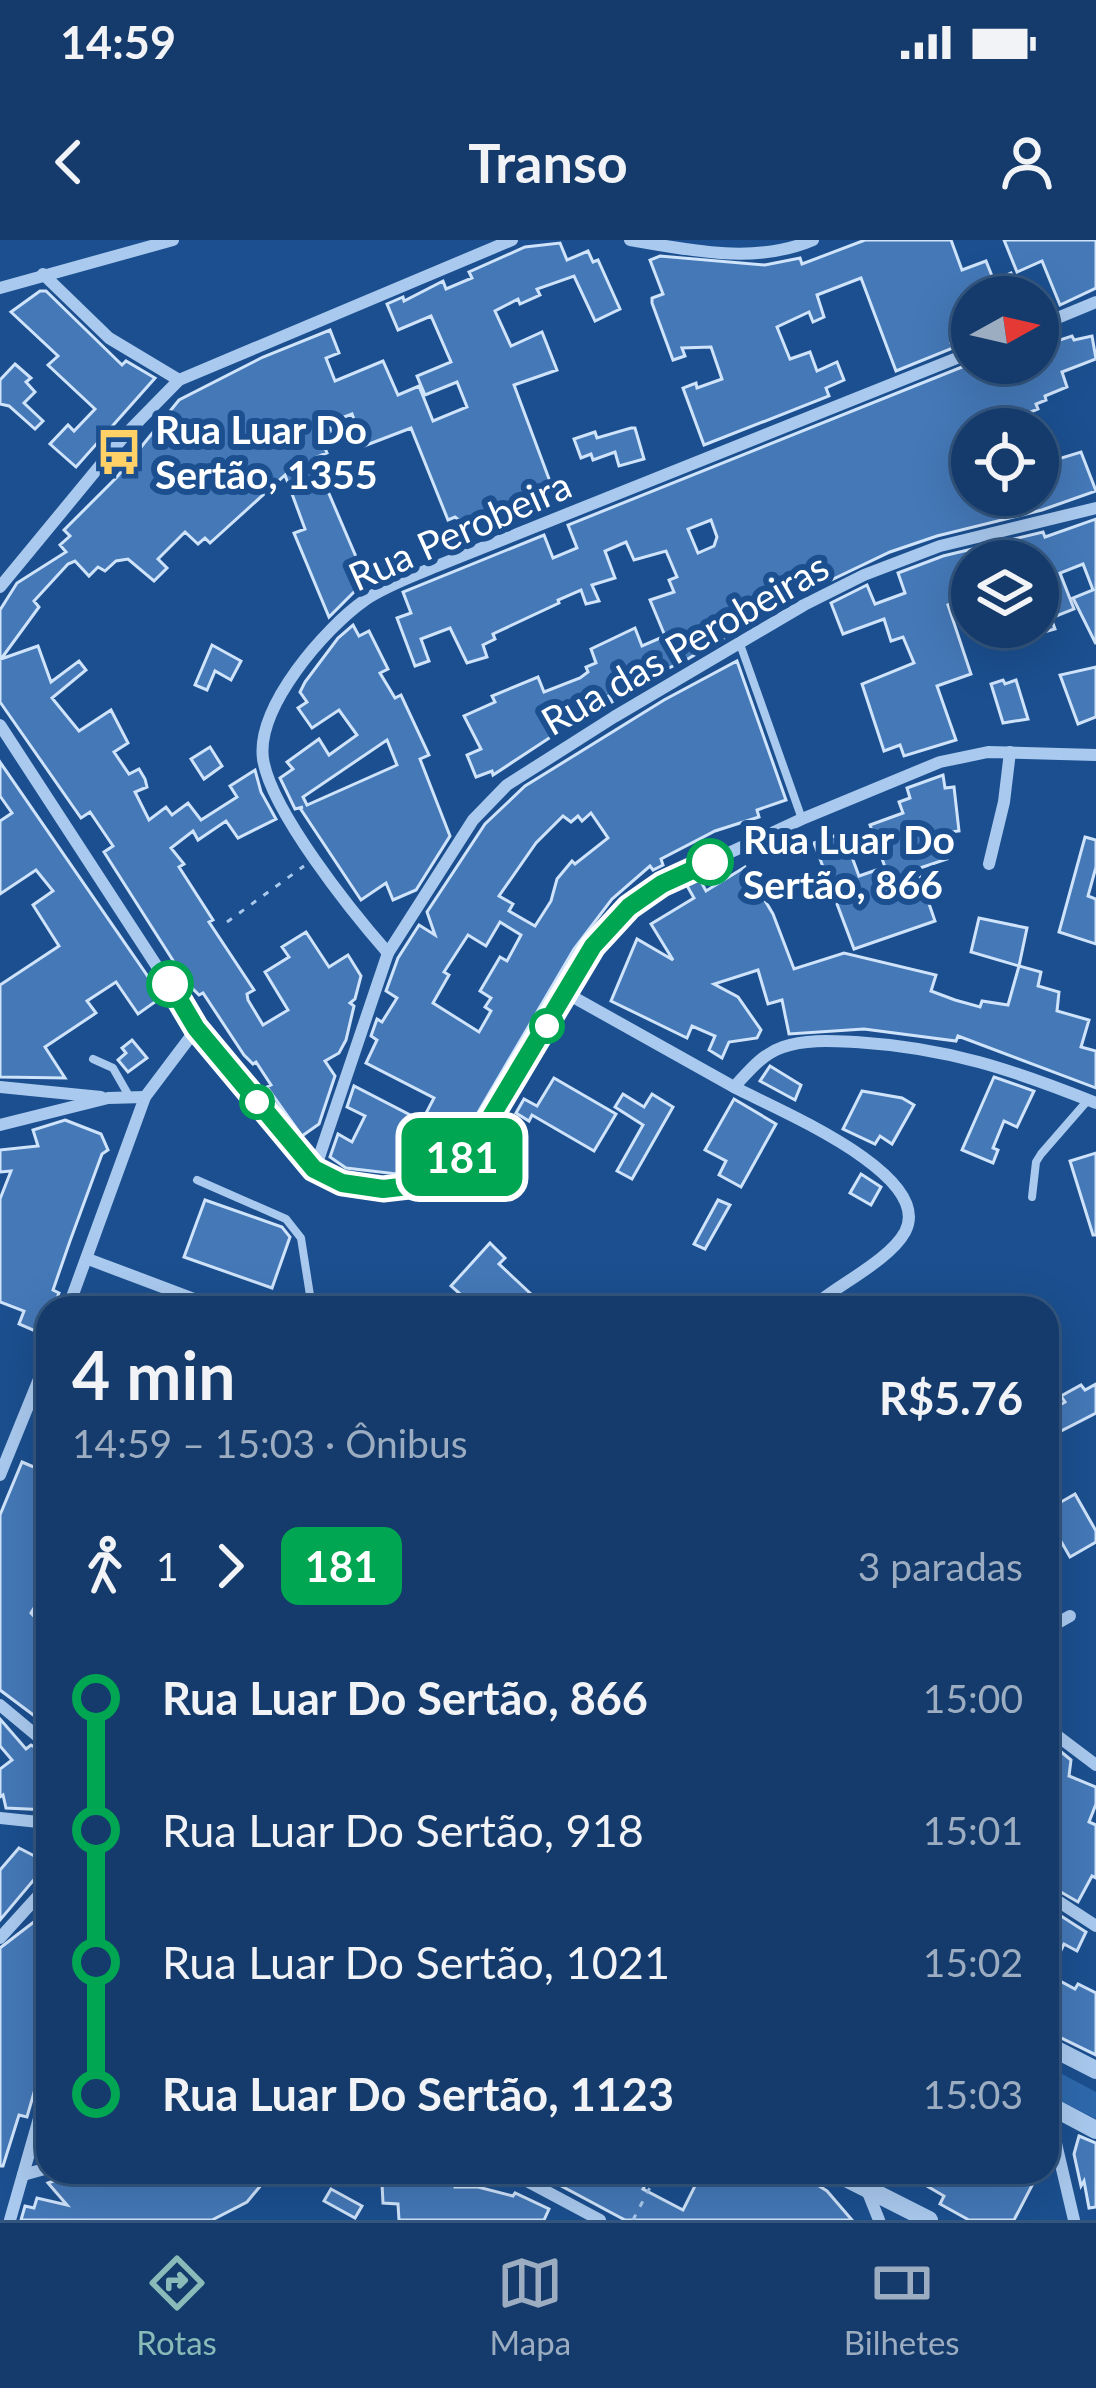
<!DOCTYPE html>
<html lang="pt">
<head>
<meta charset="utf-8">
<style>
	:root { --surface:#143b6b; --page:#214673; --text:#f1f3f6; --muted:#9dadc1; --line:#33557e; --accent:#8bbbb9 }
	body { margin:0; font-family:Lato,sans-serif; background:var(--page); color:var(--text); height:100vh; display:flex; flex-direction:column; font-size:45px; white-space:nowrap }
	* { box-sizing:border-box; margin:0 }
	p { font-size:39px; color:var(--muted) }
	.icon { flex:none; width:66px; height:66px; fill:none; stroke:currentColor; stroke-width:2; stroke-linecap:round; stroke-linejoin:round }
	.map { position:relative; flex:1; overflow:hidden }
	.details { position:absolute; left:36px; top:1056px; width:1023px; height:888px; display:flex; flex-direction:column; background:var(--surface); border-radius:36px; box-shadow:0 12px 48px #0002,0 0 0 3px var(--line) }
	.details>* { flex:none }
	.badge { padding:0 24px; border-radius:18px; font-size:42px; line-height:78px }
	.needle { width:78px; rotate:82deg }
	.fabs { position:absolute; left:951px; top:36px; display:grid; gap:24px }
	.fabs a { display:grid; place-items:center; width:108px; height:108px; border-radius:50%; background:var(--surface); box-shadow:0 12px 48px #0002,0 0 0 3px var(--line); font-size:60px }
	.map>.badge { position:absolute; translate:-50% -50%; box-shadow:0 0 0 6px #fff }
	.legs { display:flex; align-items:center; gap:18px; height:132px; padding:0 36px; font-size:39px }
	.legs p { margin-inline-start:auto }
	.summary { display:flex; align-items:center; justify-content:space-between; height:204px; padding:0 36px }
	h1 { font-size:66px; font-weight:700; line-height:90px }
	ul { padding:0 36px; list-style:none }
	li { display:flex; align-items:center; gap:42px; height:132px; font-size:45px }
	li i { display:grid; place-items:center; width:18px; height:100%; margin:0 15px; background:currentColor }
	li i::after { content:''; width:30px; height:30px; margin:-15px; border:9px solid; border-radius:50%; background:var(--surface) }
	li p { margin-inline-start:auto }
	li:first-child i { background:linear-gradient(#0000 50%,currentColor 0) }
	li:last-child i { background:linear-gradient(currentColor 50%,#0000 0) }
	.status { display:flex; justify-content:space-between; align-items:center; height:84px; padding:0 60px; background:var(--surface); direction:ltr }
	.status svg { height:33px; fill:currentColor }
	header { display:flex; justify-content:space-between; align-items:center; height:156px; padding:0 36px; background:var(--surface); font-size:54px; font-weight:700 }
	.tab-bar { display:flex; justify-content:space-around; align-items:center; height:168px; border-top:3px solid var(--line); background:var(--surface); font-size:33px; color:var(--muted) }
	.tab-bar a { display:grid; justify-items:center; gap:6px }
	.tab-bar .current { color:var(--accent) }
	.map>svg:first-child { display:block }
</style>
</head>
<body>
<div class="status"><b>14:59</b><svg viewBox="0 0 49 12"><path d="M0 12V9h3v3zM5 12V6h3v6zM10 12V3h3v9zM15 12V0h3v12zM26 1h20v11H26zM47 4h2v5h-2z"/></svg></div>
<header><svg class="icon" aria-label="back" viewBox="0 0 24 24"><path d="M15 5l-7 7 7 7"/></svg>Transo<svg class="icon" aria-label="person" viewBox="0 0 24 24"><circle cx="12" cy="8" r="4"/><path d="M4 21q1-7 8-7t8 7"/></svg></header>
<div class="map">
<svg width="1096" height="1980" viewBox="0 0 1096 1980">
	<rect width="100%" height="100%" fill="#1b4f8f"/>
	<polygon fill="#2e69ad" points="1047,1826 1096,1852 1096,1879 1047,1854"/>
	<g fill="#4478b7" stroke="#cfe3fa" stroke-width="3" fill-rule="evenodd">
		<polygon points="865,0 951,0 962,30 986,21 994,41 1011,33 1021,57 972,57 972,94 951,103 953,108 896,131 861,38 817,55 824,77 813,82 809,72 777,87 790,119 810,112 817,131 837,122 844,140 826,148 829,156 704,205 683,148 696,143 697,148 722,139 711,107 682,108 685,116 673,120 652,63 652,58 663,54 650,20 660,16 765,25 800,18 802,24"/>
		<polygon points="1004,0 1096,0 1096,48 1060,65 1042,21 1017,32"/>
		<polygon points="560,3 567,20 588,11 593,22 598,20 620,69 595,81 574,36 537,49 540,55 520,64 518,59 495,71 511,106 542,92 557,130 514,145 558,263 481,297 455,277 448,280 411,188 364,206 352,174 328,183 334,196 322,201 327,213 317,217 318,228 360,326 374,323 380,338 357,349 329,377 294,293 305,289 285,235 210,303 205,298 198,304 185,292 158,319 167,328 154,341 128,319 116,321 105,331 98,327 89,336 75,321 68,324 34,361 39,367 1,419 38,406 51,442 79,421 86,430 52,458 79,491 111,470 128,503 114,512 129,534 139,529 145,539 147,547 135,552 149,580 166,567 172,575 188,563 201,580 237,557 230,546 255,530 261,552 276,579 238,598 226,581 198,600 193,591 171,608 184,624 179,627 213,680 209,682 254,750 247,754 248,760 263,785 288,770 265,732 289,717 282,707 306,692 329,727 348,715 361,736 355,759 350,763 354,766 346,800 339,813 325,821 335,836 319,884 302,896 267,847 271,845 256,822 253,824 244,815 203,753 199,755 188,744 104,612 113,606 90,572 81,578 0,462 0,370 17,343 66,312 60,305 70,296 64,290 117,237 179,160 263,117 330,90 339,113 326,118 335,141 383,121 398,155 419,146 433,181 467,167 457,142 425,155 417,136 451,122 431,76 398,90 387,64 403,57 404,61 443,41 446,49 472,38 469,32 525,7"/>
		<polygon points="40,51 46,51 122,125 126,121 155,138 76,227 50,204 68,185 74,191 95,169 48,125 58,116 11,72"/>
		<path d="M1053 92 1057 101 1072 96 1074 100 1092 96 1096 119 1062 132 1067 147 1045 156 1046 160 1036 164 1038 169 1026 174V180L1005 189H972V255H1038V225L1081 212 1096 251 1042 270 937 296 890 312 806 352 796 353 793 347 768 354 774 369 686 420 609 456 612 462 591 474 589 469 556 481 560 491 493 535 492 531 476 537 467 515 481 509 464 476 495 462 492 456 538 437 544 452 580 438 588 432 586 427 596 423 591 409 635 388 642 406 665 396 650 360 674 352 669 340 677 337 666 311 634 320 626 302 605 311 615 338 592 345 599 361 586 364 581 350 558 360 559 363 493 394 495 399 483 405 487 417 467 423 450 388 421 399 429 421 415 426 397 378 411 373 403 352 544 295 553 318 577 308 568 285 962 127 975 123H1038V99ZM711 280 717 297 714 306 698 313 688 289Z"/>
		<polygon points="15,124 31,138 26,142 35,152 24,163 43,181 35,189 9,166 0,164 0,140"/>
		<polygon points="631,188 635,188 644,219 619,226 615,212 593,220 591,214 581,218 574,199 595,192 597,198"/>
		<polygon points="1096,279 1096,404 1073,358 1093,350 1083,324 1060,333 1074,369 1051,378 1055,389 1004,403 998,387 1038,387 1038,321 972,321 972,356 948,365 971,434 937,446 956,500 904,516 900,505 884,511 862,444 914,423 903,397 891,401 884,379 843,394 831,363 867,345 875,364 905,353 898,333 943,316 1043,292 1045,297"/>
		<path d="M353 385 359 396 369 391 388 429 380 433 395 458 401 455 429 515 420 519 450 596 416 650 393 660 386 643 361 660 300 568 303 567 295 569 280 538 293 529 287 522 319 499 329 515 357 495 339 470 312 488 298 468 307 462 300 452 305 442 338 398ZM387 500 397 525 307 565 303 557Z"/>
		<polygon points="212,405 241,421 231,440 215,431 207,450 195,445"/>
		<path d="M737 421 786 560 757 570 759 577 715 591 661 619 663 625 653 630 650 626 612 659 574 709 459 905 432 925 426 923 397 934 346 928 330 917 338 894 352 902 365 876 347 867 354 846 422 881 434 858 366 823 377 800 371 796 377 779 382 782 397 758 386 751 398 718 419 685 435 695 427 672 485 584 525 546 664 460ZM591 573 608 598 575 624 572 621 557 639 551 661 535 686 509 671 513 664 499 656 536 603 563 576 571 582 578 576 582 581ZM500 682 521 695 507 721 500 717 480 751 491 758 485 767 491 771 479 792 433 763 449 735 444 732 468 695 486 706Z"/>
		<polygon points="1096,427 1096,477 1078,484 1060,435"/>
		<polygon points="1003,440 1005,444 1016,440 1028,479 1003,483 991,444"/>
		<polygon points="210,507 222,526 204,539 191,519"/>
		<polygon points="0,522 162,757 138,774 116,742 87,761 96,773 45,807 65,838 0,837 0,745 59,706 33,665 53,651 36,630 0,654 0,581 12,573 0,556"/>
		<polygon points="943,535 945,548 954,547 959,591 950,592 953,609 946,611 947,619 917,629 935,681 854,709 814,603 843,593 859,636 885,627 870,585 903,573 899,562 910,558 907,548"/>
		<polygon points="1085,597 1096,600 1096,627 1088,656 1096,659 1096,704 1059,692"/>
		<polygon points="745,627 773,674 794,729 844,713 936,735 931,751 955,760 980,767 982,761 1008,765 1019,726 971,712 979,678 1027,688 1019,726 1041,732 1038,746 1059,752 1057,771 1089,780 1081,807 1096,811 1096,848 958,796 956,801 864,789 789,794 782,760 768,764 758,730 714,744 738,757 761,790 757,798 729,802 722,818 709,810 715,796 692,786 687,798 611,761 637,699 673,720 651,684 694,658 686,644 699,638 706,651"/>
		<polygon points="132,800 147,818 128,832 118,820 126,813 122,808"/>
		<polygon points="770,826 801,845 795,860 760,841"/>
		<polygon points="994,837 1034,851 1017,887 1004,881 993,908 998,910 993,923 962,910"/>
		<polygon points="554,838 616,874 594,911 532,875 529,881 516,873 524,859 537,866"/>
		<polygon points="862,851 902,858 914,865 892,904 880,896 875,904 843,889"/>
		<polygon points="623,854 644,867 652,854 673,867 632,939 617,931 643,885 615,867"/>
		<polygon points="734,859 776,884 741,947 719,935 726,921 705,910"/>
		<polygon points="65,880 101,894 108,910 102,914 70,1001 53,1050 59,1053 53,1068 48,1068 42,1094 19,1084 24,1071 0,1062 0,959 11,931 0,932 0,910 38,906 33,890"/>
		<polygon points="1096,913 1096,995 1093,995 1070,921"/>
		<polygon points="861,934 881,947 871,965 850,953"/>
		<polygon points="205,960 282,987 290,997 272,1048 184,1017"/>
		<polygon points="718,960 730,965 705,1009 694,1004"/>
		<polygon points="490,1003 505,1018 499,1024 531,1054 518,1068 459,1068 467,1060 451,1046"/>
		<polygon points="1096,1144 1096,1173 1061,1191 1049,1171 1065,1162 1061,1156 1081,1145 1085,1150"/>
		<polygon points="22,1222 48,1233 48,1345 31,1373 48,1391 48,1486 0,1450 0,1275"/>
		<polygon points="1075,1254 1096,1291 1096,1302 1070,1317 1047,1277 1047,1270"/>
		<polygon points="0,1479 26,1509 31,1505 48,1515 48,1570 6,1568 3,1555 0,1557 0,1529 12,1520 0,1506"/>
		<polygon points="1054,1506 1071,1520 1069,1536 1096,1547 1096,1564 1089,1582 1096,1585 1096,1638 1092,1636 1078,1662 1047,1644 1047,1522"/>
		<polygon points="19,1608 48,1623 0,1680 0,1630"/>
		<polygon points="1047,1667 1086,1692 1077,1711 1064,1704 1049,1735 1075,1749 1078,1744 1096,1753 1096,1815 1047,1791"/>
		<polygon points="48,1671 48,1804 27,1877 19,1875 3,1926 0,1926 0,1708"/>
		<polygon points="1079,1896 1096,1903 1096,1967 1089,1968 1084,1941 1081,1946 1074,1914"/>
		<polygon points="78,1932 101,1932 107,1940 117,1932 219,1932 233,1944 245,1932 272,1932 247,1962 212,1980 21,1980 25,1966 34,1968 37,1958 67,1965 48,1943"/>
		<polygon points="419,1932 444,1932 445,1940 455,1940 455,1947 478,1947 513,1956 515,1953 549,1969 544,1980 399,1980 398,1964 383,1963 382,1944 419,1937"/>
		<polygon points="535,1932 610,1932 622,1938 625,1932 652,1932 643,1949 683,1970 695,1946 669,1932 797,1932 827,1951 852,1980 625,1980"/>
		<polygon points="903,1932 1039,1932 1014,1980 969,1980 940,1964 944,1956"/>
		<polygon points="331,1949 362,1966 355,1978 324,1961"/>
	</g>
	<g fill="none" stroke-linecap="round" stroke-linejoin="round">
		<g stroke="#a9c9ee" stroke-width="3" stroke-dasharray="6 9" stroke-linecap="butt">
			<polyline points="227,682 304,626"/>
			<polyline points="633,1980 658,1932"/>
		</g>
		<g stroke="#a9c9ee" stroke-width="8">
			<polyline points="740,404 802,579"/>
			<polyline points="93,819 113,828 129,856"/>
			<polyline points="197,940 286,979 301,998 312,1068"/>
			<polyline points="1032,957 1036,922 1041,914 1088,860"/>
		</g>
		<g stroke="#a9c9ee" stroke-width="12">
			<path d="M630 0C690 10 755 25 813 0"/>
			<polyline points="43,34 109,98 179,140"/>
			<polyline points="0,48 173,0"/>
			<polyline points="1038,86 1096,62"/>
			<polyline points="0,347 126,194 179,140 512,0"/>
			<polyline points="0,485 197,788 284,896 315,929 342,943 383,949 409,947 436,938 471,910 593,706 629,667 662,644 802,579 940,522 988,512 1096,515"/>
			<polyline points="989,624 1004,562 1010,512"/>
			<path d="M388 713C352 672 271 571 263 519 256 467 325 388 365 360 386 346 409 338 432 328L972 112"/>
			<path d="M566 753 734 847C749 831 762 814 783 807 806 799 833 801 856 802 948 808 1011 829 1096 863"/>
			<polyline points="0,847 101,857"/>
			<path d="M734 847C773 868 936 934 905 992 889 1021 837 1045 811 1068"/>
			<polyline points="0,885 108,858 145,857"/>
			<polyline points="315,929 388,713 473,580 507,545 614,477 804,365 864,335 940,306 1096,268"/>
			<polyline points="88,1019 218,1068"/>
			<polyline points="68,1068 145,857 197,788"/>
			<polyline points="0,1235 48,1117"/>
			<polyline points="1047,1389 1070,1376"/>
			<polyline points="0,1465 48,1505"/>
			<polyline points="1047,1488 1096,1525"/>
			<polyline points="0,1578 48,1583"/>
			<polyline points="1047,1654 1096,1686"/>
			<polyline points="0,1698 48,1645"/>
			<polyline points="1047,1865 1074,1980"/>
			<polyline points="361,1932 378,1932"/>
			<polyline points="510,1932 600,1980"/>
			<polyline points="23,1935 48,1928"/>
			<polyline points="867,1950 879,1980"/>
			<polyline points="10,1980 48,1847"/>
		</g>
		<g stroke="#a9c9ee" stroke-width="18">
			<polyline points="1047,1805 1096,1830"/>
			<polyline points="1047,1864 1096,1890"/>
			<polyline points="834,1932 929,1980"/>
		</g>
	</g>
	<g fill="none" stroke-linecap="round" stroke-linejoin="round">
		<defs>
			<polyline id="line-1" points="170,744 196,788 314,929 342,943 383,949 409,946 436,938 471,910 593,706 629,667 662,644 710,622"/>
		</defs>
		<use href="#line-1" stroke="#fff" stroke-width="27"/>
		<use href="#line-1" stroke="#00a651" stroke-width="18"/>
	</g>
	<defs>
		<symbol id="bus-bare" viewBox="-9 -9 18 18"><path d="M-5-6H5V4H4V6H2V4H-2V6H-4V4H-5ZM-3.5-4V0h7V-4ZM-3.5 1.2v1.5H-2V1.2ZM2 1.2v1.5H3.5V1.2Z" fill="#ffd166" stroke="#1b4f8f" stroke-width="2.5" paint-order="stroke"/></symbol>
	</defs>
	<g fill-rule="evenodd">
		<use href="#bus-bare" x="86" y="179" width="66" height="66"/>
	</g>
	<g fill="#fff" stroke="#00a651" stroke-width="6">
		<circle cx="710" cy="622" r="21"/>
		<circle cx="170" cy="744" r="21"/>
		<circle cx="547" cy="786" r="15"/>
		<circle cx="257" cy="862" r="15"/>
	</g>
	<g text-anchor="middle" stroke-width="12" stroke-linejoin="round" paint-order="stroke">
		<g font-size="39" font-weight="bold" fill="#fff" stroke="#1b4f8f" text-anchor="start">
			<text x="155" y="204">Rua Luar Do<tspan x="155" dy="45">Sertão, 1355</tspan></text>
		</g>
		<g font-size="39" fill="#fff" stroke="#1b4f8f">
			<text transform="translate(460 291) rotate(-24)" y="14">Rua Perobeira</text>
			<text transform="translate(685 404) rotate(-30)" y="14">Rua das Perobeiras</text>
		</g>
		<g font-size="39" font-weight="bold" fill="#fff" stroke="#1b4f8f" text-anchor="start">
			<text x="743" y="614">Rua Luar Do<tspan x="743" dy="45">Sertão, 866</tspan></text>
		</g>
	</g>
</svg>
<div class="fabs">
<a><svg class="needle" viewBox="-14 -14 28 28"><path d="M0-13l5 13h-10z" fill="#e53935"/><path d="M0 13l5-13h-10z" fill="#9dadc1"/></svg></a>
<a><svg class="icon" aria-label="locate" viewBox="0 0 24 24"><circle cx="12" cy="12" r="6"/><path d="M12 2v4M12 18v4M2 12h4M18 12h4"/></svg></a>
<a><svg class="icon" aria-label="layers" viewBox="0 0 24 24"><path d="M12 4l9 5-9 5-9-5zM3 14l9 5 9-5"/></svg></a>
</div>
<b class="badge" style="left:462px;top:917px;background:#00a651;color:#fff">181</b>
<section class="details">
<div class="summary"><div><h1>4 min</h1><p>14:59 – 15:03 · Ônibus</p></div><b>R$5.76</b></div>
<div class="legs"><svg class="icon" aria-label="walk" viewBox="0 0 24 24"><circle cx="13" cy="4" r="2"/><path d="M13 8l-2 6 4 7M11 14l-3 7M7 12l3-4h3l4 4"/></svg>1<svg class="icon" aria-label="forward" viewBox="0 0 24 24"><path d="M9 5l7 7-7 7"/></svg><b class="badge" style="background:#00a651;color:#fff">181</b><p>3 paradas</p></div>
<ul>
<li><i style="color:#00a651"></i><b>Rua Luar Do Sertão, 866</b><p>15:00</p></li>
<li><i style="color:#00a651"></i><span>Rua Luar Do Sertão, 918</span><p>15:01</p></li>
<li><i style="color:#00a651"></i><span>Rua Luar Do Sertão, 1021</span><p>15:02</p></li>
<li><i style="color:#00a651"></i><b>Rua Luar Do Sertão, 1123</b><p>15:03</p></li>
</ul>
</section>
</div>
<nav class="tab-bar">
<a class="current"><svg class="icon" aria-label="directions" viewBox="0 0 24 24"><path d="M12 3l9 9-9 9-9-9zM9 14v-3h6M13 9l2 2-2 2"/></svg>Rotas</a>
<a><svg class="icon" aria-label="map" viewBox="0 0 24 24"><path d="M3 6l6-2 6 2 6-2v14l-6 2-6-2-6 2zM9 4v14M15 6v14"/></svg>Mapa</a>
<a><svg class="icon" aria-label="tickets" viewBox="0 0 24 24"><path d="M3 7h18v10H3zM15 7v10"/></svg>Bilhetes</a>
</nav>
</body>
</html>
